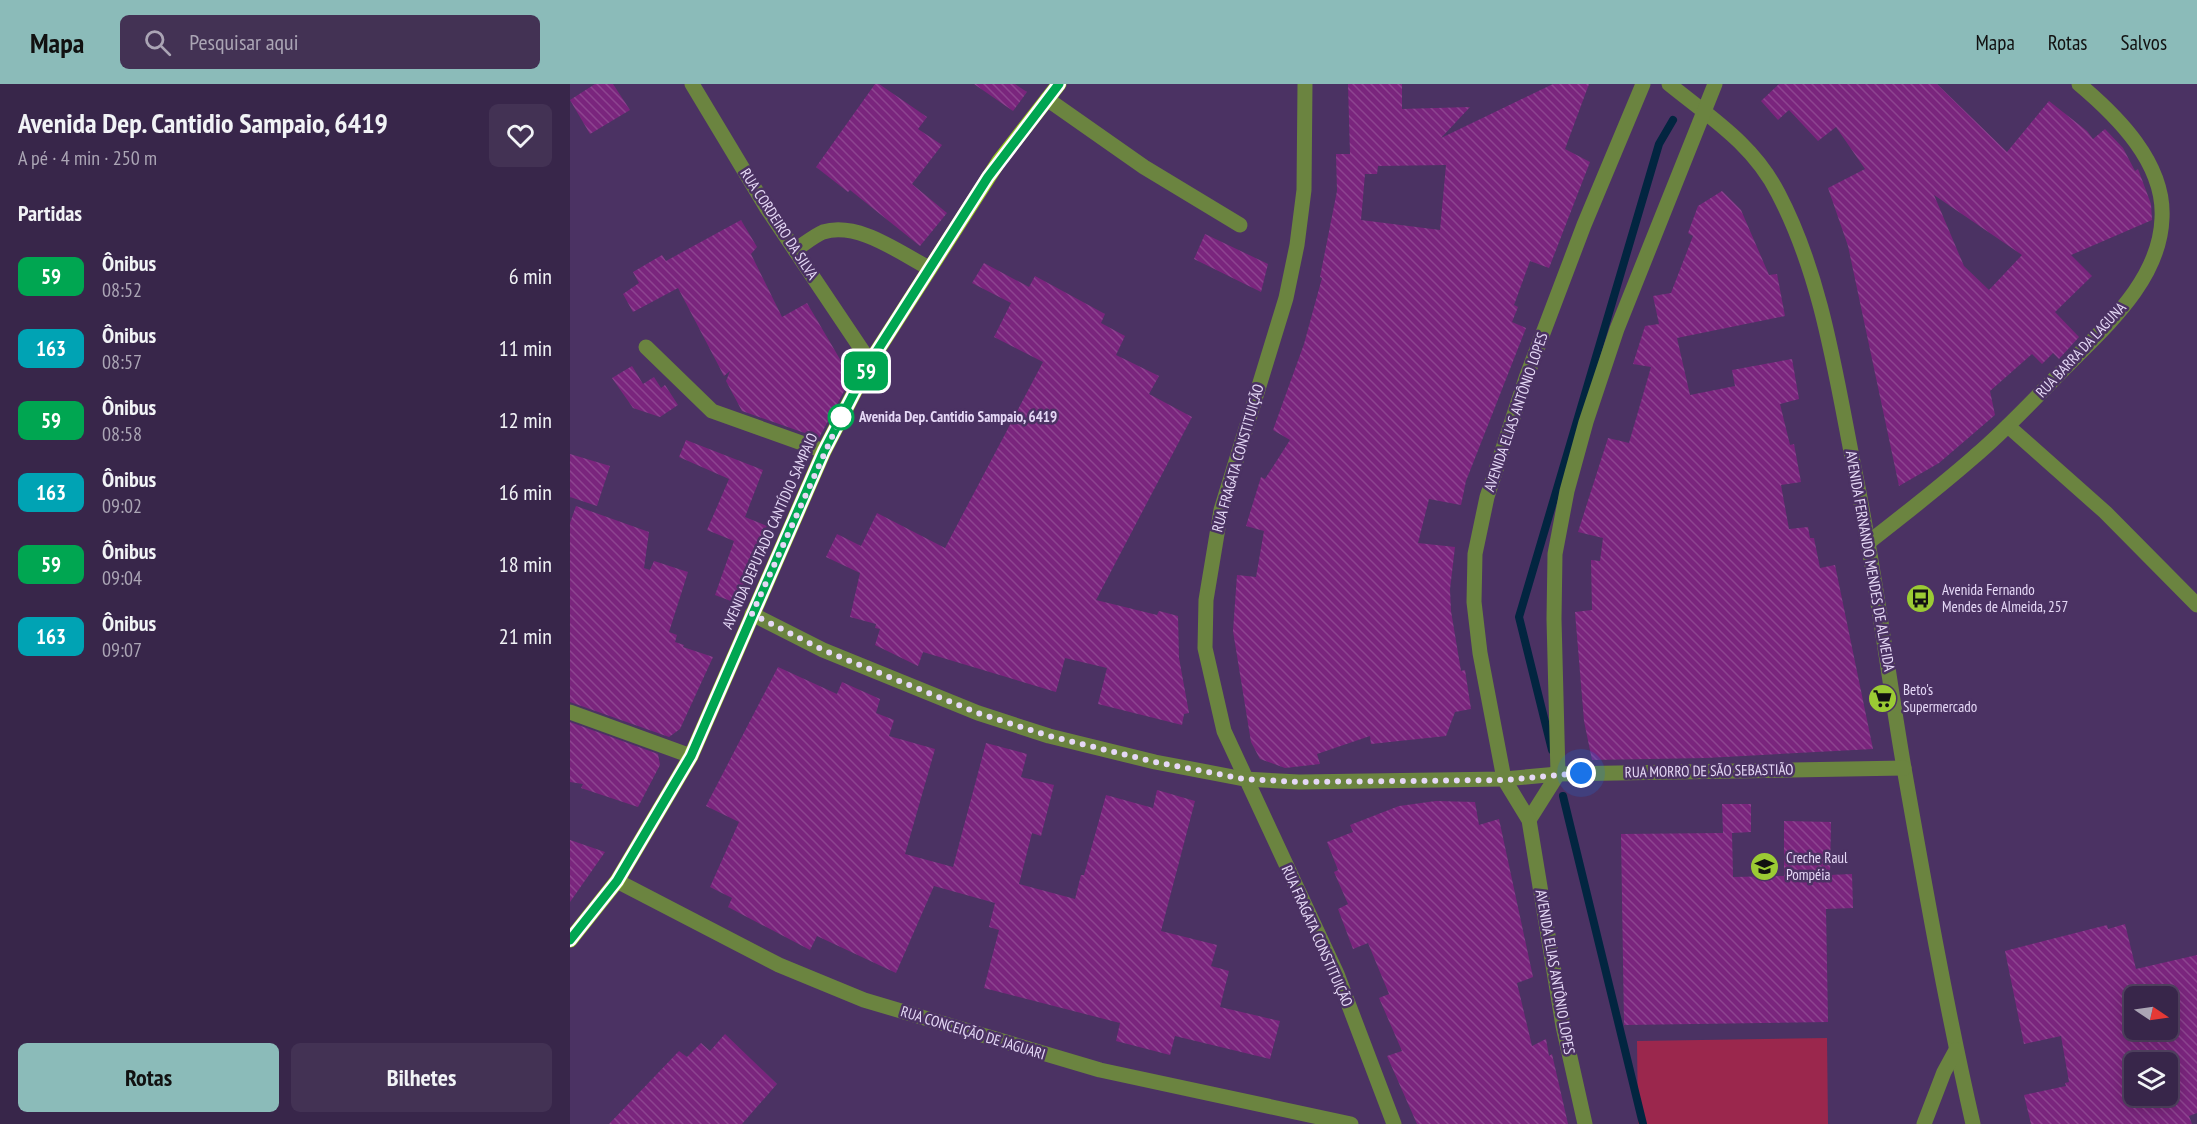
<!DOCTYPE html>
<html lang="pt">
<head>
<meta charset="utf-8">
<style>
	:root { --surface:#38264a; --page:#433254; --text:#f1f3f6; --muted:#aba5b5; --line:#524362; --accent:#8bbbb9 }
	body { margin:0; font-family:"PT Sans Narrow",sans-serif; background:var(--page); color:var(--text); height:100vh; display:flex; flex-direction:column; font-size:22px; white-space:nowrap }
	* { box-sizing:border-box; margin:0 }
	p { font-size:20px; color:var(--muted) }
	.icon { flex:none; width:33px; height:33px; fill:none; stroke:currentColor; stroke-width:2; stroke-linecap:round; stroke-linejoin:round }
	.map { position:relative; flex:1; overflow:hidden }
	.sheet { display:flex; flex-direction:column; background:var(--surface); width:570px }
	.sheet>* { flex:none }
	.badge { padding:0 12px; border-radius:9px; font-size:21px; line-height:39px }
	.needle { width:39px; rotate:103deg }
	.fabs { position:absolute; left:1554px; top:902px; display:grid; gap:12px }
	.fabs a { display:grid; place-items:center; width:54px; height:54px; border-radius:9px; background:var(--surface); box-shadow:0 3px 15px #0003,0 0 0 2px var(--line); font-size:30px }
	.you { position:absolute; width:30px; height:30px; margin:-15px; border:4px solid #fff; border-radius:50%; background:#1a73e8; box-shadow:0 0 0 9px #1a73e833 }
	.map>.badge { position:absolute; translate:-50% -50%; box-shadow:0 0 0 3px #fff }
	h2 { padding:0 18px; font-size:22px; line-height:54px }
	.round { display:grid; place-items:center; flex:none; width:63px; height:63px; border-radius:9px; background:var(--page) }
	.summary { display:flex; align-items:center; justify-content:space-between; height:102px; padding:0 18px }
	h1 { font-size:28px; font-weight:600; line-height:45px }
	.button { display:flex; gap:12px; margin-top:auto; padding:12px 18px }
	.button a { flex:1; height:69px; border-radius:9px; background:var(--accent); color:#111; font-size:24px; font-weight:600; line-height:69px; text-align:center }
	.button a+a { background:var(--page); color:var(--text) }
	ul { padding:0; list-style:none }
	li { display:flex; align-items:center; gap:18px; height:72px; padding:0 18px }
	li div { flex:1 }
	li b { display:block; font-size:22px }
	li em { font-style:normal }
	li .badge { min-width:66px; font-weight:700; text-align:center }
	header { display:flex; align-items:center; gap:36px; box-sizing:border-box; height:84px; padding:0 30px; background:var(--accent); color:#111 }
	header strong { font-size:28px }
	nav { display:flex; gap:33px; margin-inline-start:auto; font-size:21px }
	.search { width:420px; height:54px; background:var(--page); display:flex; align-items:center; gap:15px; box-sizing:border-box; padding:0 21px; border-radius:9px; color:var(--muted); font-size:22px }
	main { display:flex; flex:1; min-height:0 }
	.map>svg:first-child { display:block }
</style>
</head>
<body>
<header>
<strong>Mapa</strong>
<div class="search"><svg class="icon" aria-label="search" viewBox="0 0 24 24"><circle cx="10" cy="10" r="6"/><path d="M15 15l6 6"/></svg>Pesquisar aqui</div>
<nav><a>Mapa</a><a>Rotas</a><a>Salvos</a></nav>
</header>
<main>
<section class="sheet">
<div class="summary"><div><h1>Avenida Dep. Cantidio Sampaio, 6419</h1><p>A pé · 4 min · 250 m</p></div><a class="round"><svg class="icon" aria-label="heart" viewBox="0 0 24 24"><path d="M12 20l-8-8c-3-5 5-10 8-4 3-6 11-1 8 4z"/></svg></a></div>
<h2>Partidas</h2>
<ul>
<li><span class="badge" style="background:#00a651;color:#fff">59</span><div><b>Ônibus</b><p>08:52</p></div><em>6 min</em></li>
<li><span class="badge" style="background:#00a3b4;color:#fff">163</span><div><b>Ônibus</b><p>08:57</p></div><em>11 min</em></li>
<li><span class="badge" style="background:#00a651;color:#fff">59</span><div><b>Ônibus</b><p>08:58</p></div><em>12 min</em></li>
<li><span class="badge" style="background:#00a3b4;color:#fff">163</span><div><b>Ônibus</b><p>09:02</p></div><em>16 min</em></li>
<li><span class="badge" style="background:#00a651;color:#fff">59</span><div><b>Ônibus</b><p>09:04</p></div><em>18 min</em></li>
<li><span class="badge" style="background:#00a3b4;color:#fff">163</span><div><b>Ônibus</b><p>09:07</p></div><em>21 min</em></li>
</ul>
<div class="button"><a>Rotas</a><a>Bilhetes</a></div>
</section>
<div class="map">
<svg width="1627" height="1040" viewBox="0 0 1627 1040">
	<defs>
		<pattern id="building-back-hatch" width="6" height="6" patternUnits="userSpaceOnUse" patternTransform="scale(1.5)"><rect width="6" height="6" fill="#7a257d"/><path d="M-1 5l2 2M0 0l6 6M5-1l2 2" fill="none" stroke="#8d4490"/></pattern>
	</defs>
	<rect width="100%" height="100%" fill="#4b3263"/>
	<polygon fill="#9b274d" points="1257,954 1258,1040 1068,1040 1067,957"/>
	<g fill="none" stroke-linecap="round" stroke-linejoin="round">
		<g stroke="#022540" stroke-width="8">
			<polyline points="982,666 949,533 1089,60 1103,36"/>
			<polyline points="993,712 1073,1040"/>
		</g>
	</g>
	<g fill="url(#building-back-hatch)" fill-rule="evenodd">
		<polygon points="25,0 43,0 60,26 20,50 0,16"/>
		<polygon points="305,0 309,0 357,33 348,45 372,61 342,100 377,129 350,162 280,106 278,108 246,83"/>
		<polygon points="404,0 445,0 457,8 443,27"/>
		<path d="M778 0H832V25L900 23 871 54 983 0H1019L995 65 1020 78 979 184 960 177 944 221 948 223 942 238 956 244 896 397 891 421 859 415 848 459 885 463 880 505 881 527 891 587 895 586 901 625 885 628 876 652 801 660 800 652 747 670 750 680 715 684 690 675 681 658 663 547 667 491 686 493 694 447 676 442 691 393 695 395 720 356 703 346 734 260 752 194 750 193 767 107 766 70H780ZM876 81 870 146 791 136 795 90H807L808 82Z"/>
		<path d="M1209 0H1367L1437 68 1479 17 1517 47 1523 55 1535 45 1553 64 1565 87 1568 85 1581 120 1582 136 1501 171 1522 192 1485 228 1509 253 1489 275 1483 269 1472 280 1462 270 1420 307 1425 331 1369 379 1329 402 1278 162 1258 104 1295 85 1266 43 1248 57 1219 26 1208 36 1191 17ZM1364 111 1452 171 1419 206 1394 182Z"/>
		<polygon points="1152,107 1171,126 1199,191 1207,190 1215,232 1107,254 1120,311 1165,302 1162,286 1222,275 1229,315 1210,320 1220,361 1224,360 1231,398 1211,401 1219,445 1238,443 1240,454 1244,454 1250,484 1265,481 1303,665 1136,674 1022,676 1014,637 1005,528 1022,526 1021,476 1030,477 1033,454 1008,448 1038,354 1059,359 1081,283 1063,280 1075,242 1089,240 1083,212 1101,209 1123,152 1118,149 1128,122"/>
		<polygon points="171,136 187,163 181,170 212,233 237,219 281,294 249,354 172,327 156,297 160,287 154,292 108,204 63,228 53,210 69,199 63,188 92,171 96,177"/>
		<polygon points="635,150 698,180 691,208 624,175"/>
		<polygon points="414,179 459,203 465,192 535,230 531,239 555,252 546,271 589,292 579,310 622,333 526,516 587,531 589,527 608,532 609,574 619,629 614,630 612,641 528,620 537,584 495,574 486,608 353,568 348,582 305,561 310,545 305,544 306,540 280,533 290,489 256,473 267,450 291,462 307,429 375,464 473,278 424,253 441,219 402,199"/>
		<polygon points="62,282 73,300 84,293 91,304 95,301 108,321 90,333 63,324 42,294"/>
		<polygon points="116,356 193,386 175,433 197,442 166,519 145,511 164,457 137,446 159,395 109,373"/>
		<polygon points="0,370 40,382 27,422 0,413"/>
		<polygon points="6,422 79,448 74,484 80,486 84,477 118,488 99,548 107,551 105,558 114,561 113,563 143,573 110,645 99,653 0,618 0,439"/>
		<polygon points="208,583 267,610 272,598 310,615 306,629 324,636 319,652 365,665 335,770 383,783 416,659 457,670 451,693 484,701 471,752 462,749 449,800 505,815 511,791 514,791 536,711 583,724 587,706 625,717 591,847 647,861 641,882 659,887 650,923 710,937 700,975 605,952 600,971 546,957 550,939 414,904 429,846 419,843 425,819 364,802 326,889 247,852 240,866 158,823 162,814 140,803 169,738 136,722"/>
		<polygon points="0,638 88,670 90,681 68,723 11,704 13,700 0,698"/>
		<polygon points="866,717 905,718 909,741 929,735 963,893 947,899 962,962 976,955 979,972 982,970 998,1040 847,1040 817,972 832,967 809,914 819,910 798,859 783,865 768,825 778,820 764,788 768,786 757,758 783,748 780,741 829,722"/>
		<polygon points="1152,720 1181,720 1181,748 1162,749 1163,793 1214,792 1214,737 1261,738 1260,791 1282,790 1283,824 1256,825 1258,938 1054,941 1051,750 1153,749"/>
		<polygon points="0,756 35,768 0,818"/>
		<path d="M1555 840 1566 885 1627 871V1029L1619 1032 1622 1040H1461L1454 1011 1496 1002 1495 999 1499 998 1491 952 1454 960 1435 867 1537 841 1538 845ZM1564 912H1598V945H1564ZM1564 978H1598V1011H1564Z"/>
		<polygon points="155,950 207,1000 172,1040 39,1040 109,967 117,973 131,959 140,967"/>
	</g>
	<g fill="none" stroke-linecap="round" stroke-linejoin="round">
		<g stroke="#6b8440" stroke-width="15">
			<polyline points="122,0 196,123 300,278"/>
			<polyline points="735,0 734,106 727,161 716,214 651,426 636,516 635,564 654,647 767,890 824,1040"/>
			<path d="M1099 0C1141 34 1183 60 1208 109 1253 195 1266 294 1285 388 1305 486 1317 585 1334 684 1355 803 1376 922 1403 1040"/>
			<polyline points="477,15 574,83 670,141"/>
			<path d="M225 166C234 160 244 152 253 148 288 137 330 169 359 184"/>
			<polyline points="76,263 142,327 254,367"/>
			<polyline points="1438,342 1535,428 1627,521"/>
			<path d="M1299 458C1335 430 1371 402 1405 372 1437 345 1466 313 1496 283 1536 242 1590 196 1592 134 1595 79 1547 32 1509 0"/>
			<polyline points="182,530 253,566 408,629 479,652 585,678 674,695 729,698 934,695 988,690 1334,684"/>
			<polyline points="0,628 121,672"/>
			<polyline points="959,736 988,690 984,535 985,470 997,407 1016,338 1047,245 1145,0"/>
			<polyline points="47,797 209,881 294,916 530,986 781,1040"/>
			<polyline points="1015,1040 993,942 959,736 934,695 910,569 904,518 905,470 917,413 956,294 1014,141 1073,0"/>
			<polyline points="1354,1040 1374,988 1386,966"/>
		</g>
		<polyline stroke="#94c51f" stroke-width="15" points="0,856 47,797 121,672 254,367 300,278 429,77 489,0"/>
	</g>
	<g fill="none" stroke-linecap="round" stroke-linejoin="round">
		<defs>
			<polyline id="line" points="0,856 47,797 121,672 254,367 300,278 418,93 489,0"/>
		</defs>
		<use href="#line" stroke="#fff" stroke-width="14"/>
		<use href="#line" stroke="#00a651" stroke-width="9"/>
		<polyline stroke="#e5d8f6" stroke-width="6" stroke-dasharray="0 10.8" points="271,333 182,530 253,566 408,629 479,652 585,678 674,695 729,698 934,696 1011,689"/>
	</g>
	<defs>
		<symbol id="bus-disc" viewBox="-11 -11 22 22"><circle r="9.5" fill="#9bcb34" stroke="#4b3263"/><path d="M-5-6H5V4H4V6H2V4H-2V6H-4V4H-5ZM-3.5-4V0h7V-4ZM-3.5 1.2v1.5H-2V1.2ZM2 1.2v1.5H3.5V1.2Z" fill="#111"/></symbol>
		<symbol id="supermarket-disc" viewBox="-11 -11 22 22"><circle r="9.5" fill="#9bcb34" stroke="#4b3263"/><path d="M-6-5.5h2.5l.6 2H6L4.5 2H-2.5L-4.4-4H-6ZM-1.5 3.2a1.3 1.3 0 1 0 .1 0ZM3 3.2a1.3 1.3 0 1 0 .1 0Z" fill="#111"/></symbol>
		<symbol id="school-disc" viewBox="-11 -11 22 22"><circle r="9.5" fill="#9bcb34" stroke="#4b3263"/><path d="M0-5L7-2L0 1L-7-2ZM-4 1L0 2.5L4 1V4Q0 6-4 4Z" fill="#111"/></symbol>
	</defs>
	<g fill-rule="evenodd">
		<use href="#bus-disc" x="1334" y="498" width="33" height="33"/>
		<use href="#supermarket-disc" x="1296" y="598" width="33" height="33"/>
		<use href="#school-disc" x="1178" y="766" width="33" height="33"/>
	</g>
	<circle fill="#fff" stroke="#00a651" stroke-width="3" cx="271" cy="333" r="12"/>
	<g text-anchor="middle" stroke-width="5" stroke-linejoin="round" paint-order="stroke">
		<g font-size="15" fill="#e5d8f6" stroke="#4b3263">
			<text transform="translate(209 140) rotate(57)" y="5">RUA CORDEIRO DA SILVA</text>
			<text transform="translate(1511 266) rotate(-47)" y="5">RUA BARRA DA LAGUNA</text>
			<text transform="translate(946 328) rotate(-71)" y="5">AVENIDA ELIAS ANTÔNIO LOPES</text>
			<text transform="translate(668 374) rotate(-74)" y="5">RUA FRAGATA CONSTITUIÇÃO</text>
			<text transform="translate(200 447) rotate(-66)" y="5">AVENIDA DEPUTADO CANTÍDIO SAMPAIO</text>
			<text transform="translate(1300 477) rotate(80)" y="5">AVENIDA FERNANDO MENDES DE ALMEIDA</text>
			<text transform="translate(1139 687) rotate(-1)" y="5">RUA MORRO DE SÃO SEBASTIÃO</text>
			<text transform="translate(747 852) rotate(66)" y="5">RUA FRAGATA CONSTITUIÇÃO</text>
			<text transform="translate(985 888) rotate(80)" y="5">AVENIDA ELIAS ANTÔNIO LOPES</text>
			<text transform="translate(403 949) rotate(17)" y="5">RUA CONCEIÇÃO DE JAGUARI</text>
		</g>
		<g font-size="15" font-weight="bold" fill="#e5d8f6" stroke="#4b3263" text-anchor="start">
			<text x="289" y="338">Avenida Dep. Cantidio Sampaio, 6419</text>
		</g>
		<g font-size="15" fill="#e5d8f6" stroke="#4b3263" text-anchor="start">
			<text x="1372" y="511">Avenida Fernando<tspan x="1372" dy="17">Mendes de Almeida, 257</tspan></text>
			<text x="1333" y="611">Beto's<tspan x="1333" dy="17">Supermercado</tspan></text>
			<text x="1216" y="779">Creche Raul<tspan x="1216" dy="17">Pompéia</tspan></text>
		</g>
	</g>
</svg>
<div class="fabs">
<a><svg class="needle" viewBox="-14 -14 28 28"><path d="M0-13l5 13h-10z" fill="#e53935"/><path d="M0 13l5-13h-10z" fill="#aba5b5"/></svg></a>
<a><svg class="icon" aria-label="layers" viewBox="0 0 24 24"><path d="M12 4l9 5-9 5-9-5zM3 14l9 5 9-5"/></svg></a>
</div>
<div class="you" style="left:1011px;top:689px"></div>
<b class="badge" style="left:296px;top:287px;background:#00a651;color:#fff">59</b>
</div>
</main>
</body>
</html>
